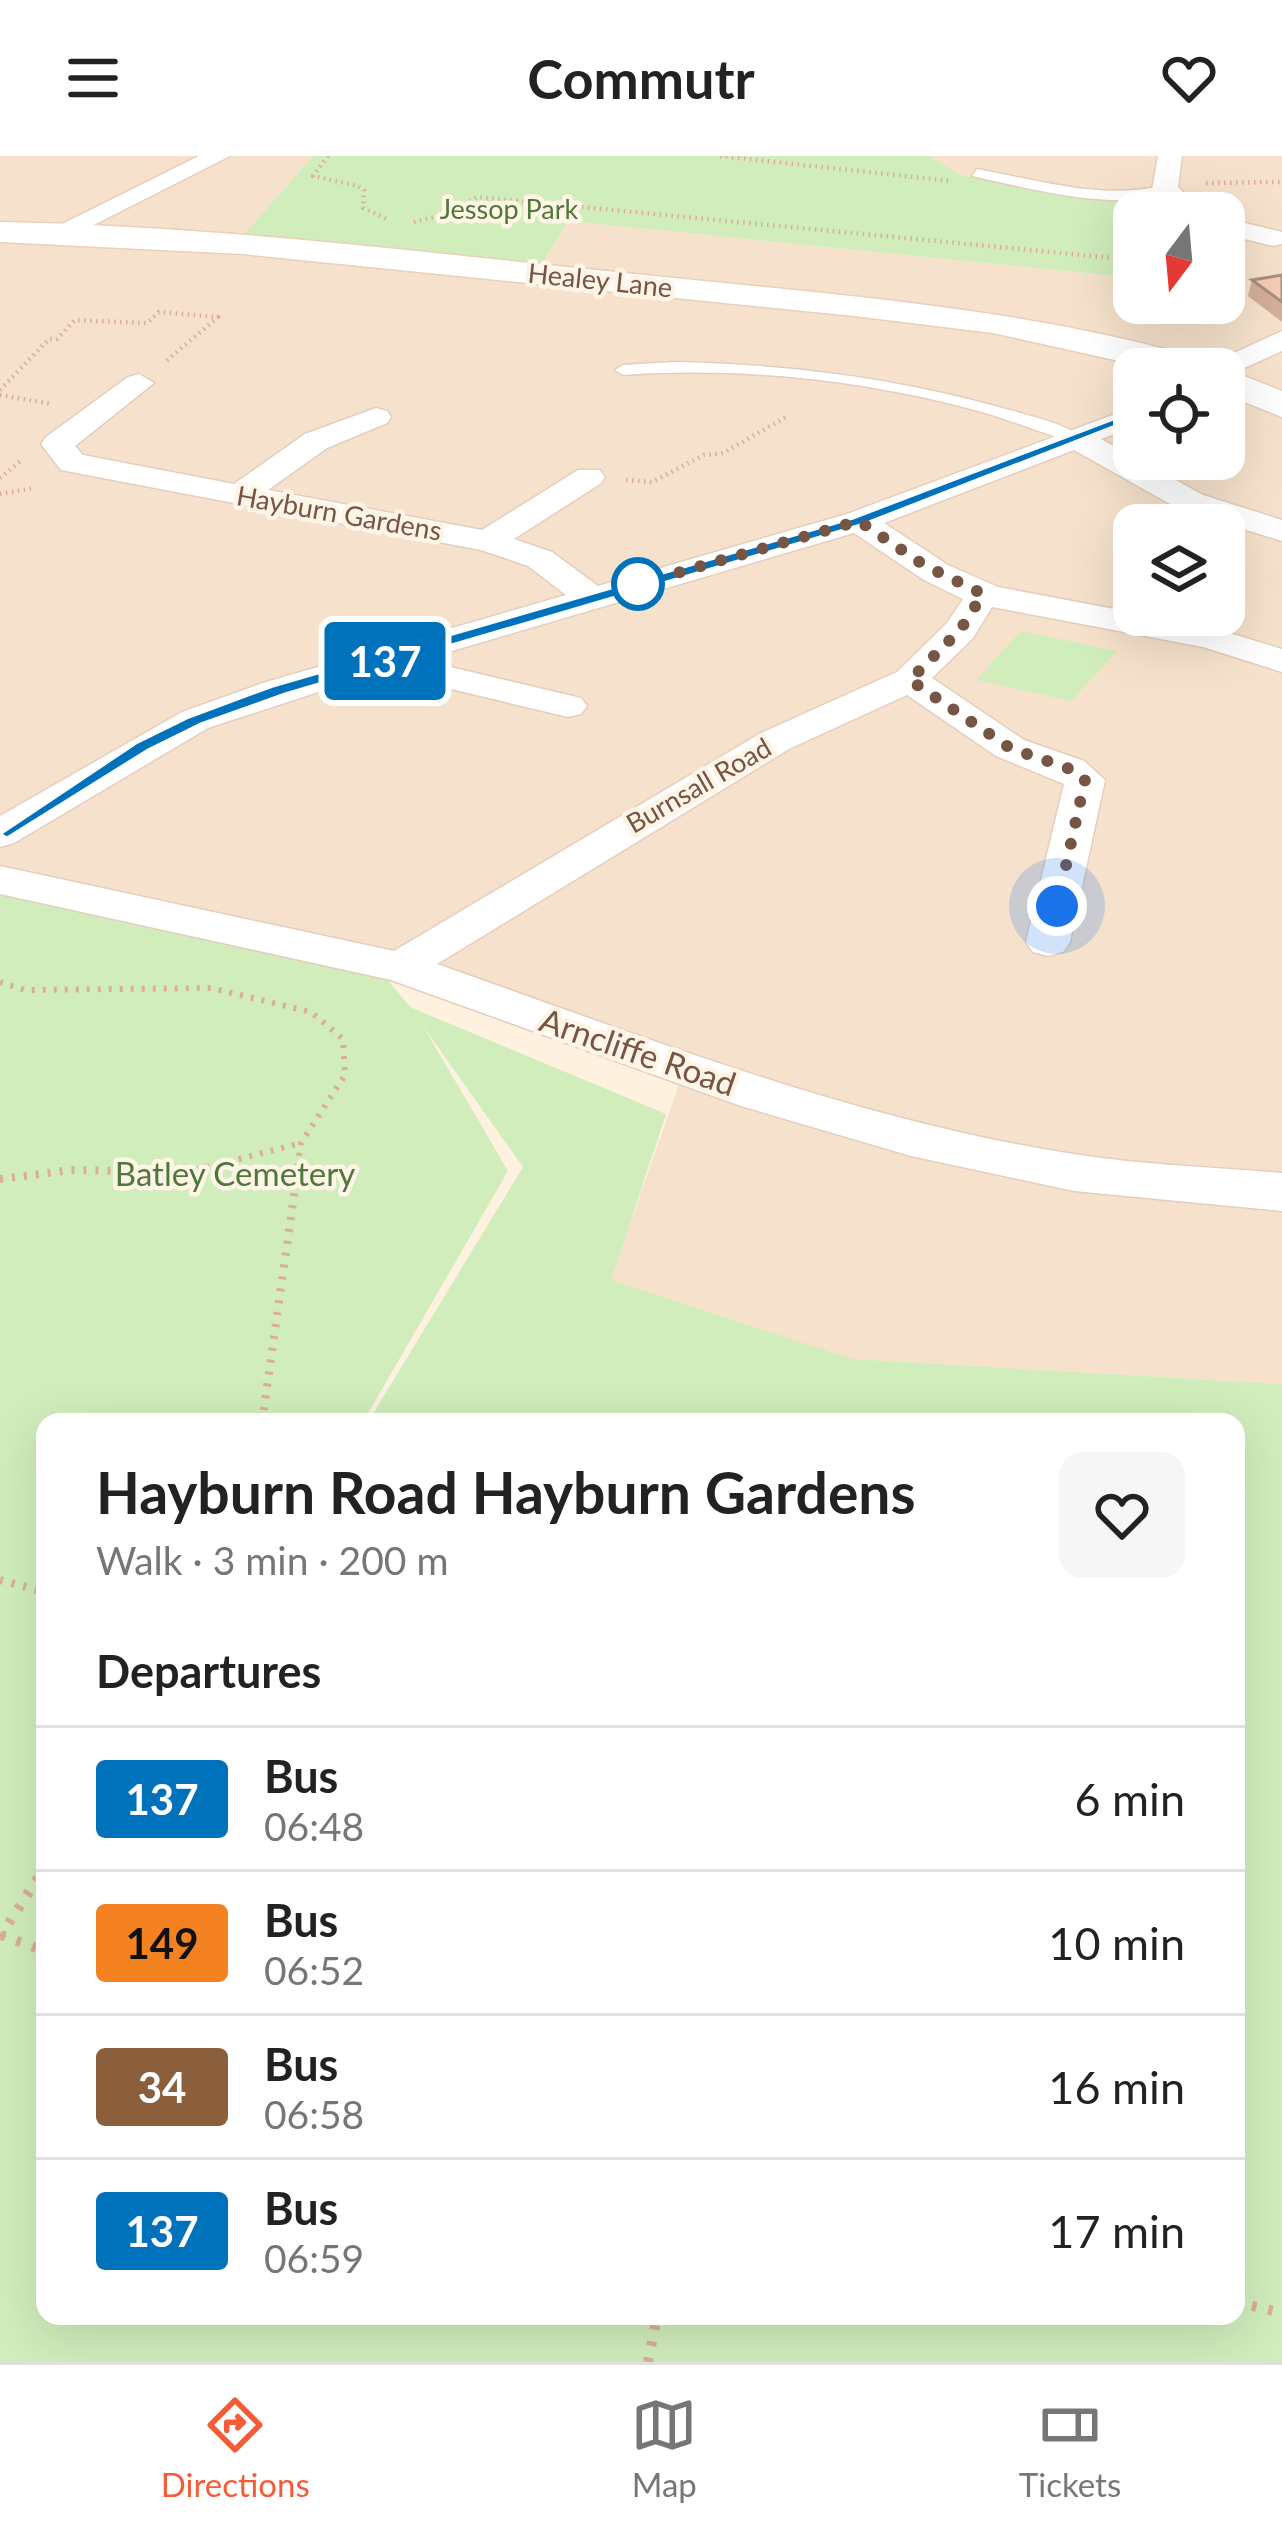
<!DOCTYPE html>
<html lang="en">
<head>
<meta charset="utf-8">
<style>
	:root { --surface:#fff; --page:#f6f6f6; --text:#222; --muted:#767676; --line:#e0e0e0; --accent:#f45c38 }
	body { margin:0; font-family:Lato,sans-serif; background:var(--page); color:var(--text); height:100vh; display:flex; flex-direction:column; font-size:45px; white-space:nowrap }
	* { box-sizing:border-box; margin:0 }
	p { font-size:39px; color:var(--muted) }
	.icon { flex:none; width:66px; height:66px; fill:none; stroke:currentColor; stroke-width:2; stroke-linecap:round; stroke-linejoin:round }
	.map { position:relative; flex:1; overflow:hidden }
	.side { position:absolute; left:36px; top:1257px; width:1209px; height:912px; display:flex; flex-direction:column; background:var(--surface); border-radius:24px; box-shadow:0 12px 48px #0002 }
	.side>* { flex:none }
	.badge { padding:0 24px; border-radius:9px; font-size:42px; line-height:78px }
	.needle { width:78px; rotate:196deg }
	.controls { position:absolute; left:1113px; top:36px; display:grid; gap:24px }
	.controls a { display:grid; place-items:center; width:132px; height:132px; border-radius:24px; background:var(--surface); box-shadow:0 12px 48px #0002; font-size:60px }
	.you { position:absolute; width:60px; height:60px; margin:-30px; border:9px solid #fff; border-radius:50%; background:#1a73e8; box-shadow:0 0 0 18px #1a73e833 }
	.map>.badge { position:absolute; translate:-50% -50%; box-shadow:0 0 0 6px #fff }
	h2 { padding:0 60px; font-size:45px; line-height:108px }
	.round { display:grid; place-items:center; flex:none; width:126px; height:126px; border-radius:24px; background:var(--page) }
	.summary { display:flex; align-items:center; justify-content:space-between; height:204px; padding:0 60px }
	h1 { font-size:57px; font-weight:700; line-height:90px }
	ul { padding:0; list-style:none }
	li { display:flex; align-items:center; gap:36px; height:144px; padding:0 60px; border-top:3px solid var(--line) }
	li div { flex:1 }
	li b { display:block; font-size:45px }
	li em { font-style:normal }
	li .badge { min-width:132px; font-weight:700; text-align:center }
	header { display:flex; justify-content:space-between; align-items:center; height:156px; padding:0 60px; background:var(--surface); font-size:54px; font-weight:700 }
	.menu { display:flex; justify-content:space-around; align-items:center; height:168px; border-top:3px solid var(--line); background:var(--surface); font-size:33px; color:var(--muted) }
	.menu a { display:grid; justify-items:center; gap:6px }
	.menu .selected { color:var(--accent) }
	.map>svg:first-child { display:block }
</style>
</head>
<body>
<header><svg class="icon" aria-label="menu" viewBox="0 0 24 24"><path d="M4 6h16M4 12h16M4 18h16"/></svg>Commutr<svg class="icon" aria-label="heart" viewBox="0 0 24 24"><path d="M12 20l-8-8c-3-5 5-10 8-4 3-6 11-1 8 4z"/></svg></header>
<div class="map">
<svg width="1282" height="2206" viewBox="0 0 1282 2206">
	<rect width="100%" height="100%" fill="#fef1df"/>
	<g fill="#f6e2cc" fill-rule="evenodd">
		<polygon points="0,0 313,0 244,78 0,71"/>
		<path d="M930 0H1282V1228L853 1203 610 1124 687 906 464 817 0 714V85H81L530 126 568 65 1134 122V147H1224V57H1159L1161 48 960 19ZM1134 213H1224V303H1134ZM1134 369H1224V459H1134Z"/>
	</g>
	<g fill="#d1edbc" fill-rule="evenodd">
		<polygon points="313,0 930,0 960,19 1161,47 1159,57 1134,57 1134,122 568,65 539,112 244,78"/>
		<polygon points="1021,475 1117,495 1071,545 976,524"/>
		<path d="M0 725 377 811 410 851 666 958 611 1124 853 1203 1282 1228V2206H0ZM423 870 523 1011 368 1266H1236V2160H45V1266H363L508 1015Z"/>
	</g>
	<g fill="none" stroke-linecap="round" stroke-linejoin="round">
		<defs>
			<g id="service">
				<path d="M977 13C1038 24 1103 45 1165 29L1172 33C1124 60 1025 31 972 20Z"/>
				<path d="M674 206C786 208 898 222 1006 253 1031 260 1063 267 1084 282L1076 287C1041 277 1006 262 971 253 858 223 740 211 623 219L615 214 623 209Z"/>
			</g>
			<g id="minor">
				<polygon points="199,0 230,0 68,82 59,84 46,76"/>
				<polygon points="1158,0 1182,0 1178,31 1203,57 1175,57 1152,33"/>
				<polygon points="1224,62 1282,76 1282,88 1273,90 1224,78"/>
				<polygon points="1282,175 1282,195 1224,221 1224,213 1207,213 1212,207"/>
				<path d="M139 218 154 227 75 290 83 299 234 328 305 278 376 252 387 255 391 261 387 267 327 292 268 334 482 374 578 314H600L605 321 600 328 514 383 552 396 598 430 847 358 1134 251V271L1101 283 1203 339 1282 364V385L1179 353 1074 294 884 367 948 409 998 431 1210 471 1282 493V516L1203 491 992 451 973 482 932 522 1024 584 1084 605 1105 624 1070 786 1063 796 1048 800 1033 796 1026 786 1064 628 996 600 907 539 789 593 437 808C645 881 854 964 1073 998 1142 1009 1213 1011 1282 1017V1055L1074 1035 911 1000 741 950 391 824 0 738V710L394 795 761 577 897 516 947 467 963 443 924 424 854 377 421 504 581 542 587 550 581 558 568 561 380 516 208 572 14 687 0 691V660L182 556 266 526 566 439 528 410 481 394 61 314 41 288 46 281 128 221Z"/>
			</g>
			<g id="secondary">
				<path d="M0 66C216 70 429 97 644 119 835 139 1024 151 1209 205L1215 213H1155L993 177 854 160 242 98 0 86Z"/>
				<polygon points="1224,212 1282,235 1282,261 1224,238"/>
			</g>
		</defs>
		<use href="#service" stroke="#e5cebd" stroke-width="3"/>
		<use href="#minor" stroke="#e5cebd" stroke-width="3"/>
		<use href="#secondary" stroke="#eacfb9" stroke-width="3"/>
		<g stroke="#dbaf97" stroke-width="4.5" stroke-dasharray="1.5 4.5" stroke-linecap="butt">
			<polyline points="328,0 313,20 358,30 364,34 363,52 387,63"/>
			<polyline points="720,0 951,25"/>
			<polyline points="1206,27 1282,26"/>
			<polyline points="414,66 451,57 477,41 1134,104"/>
			<polyline points="0,234 49,183 57,183 75,164 147,167 159,156 218,161 164,207"/>
			<polyline points="0,239 52,248"/>
			<polyline points="0,322 23,303"/>
			<polyline points="626,324 652,326 704,299 723,297 788,260"/>
			<polyline points="0,338 34,332"/>
		</g>
		<g stroke="#dbaf97" stroke-width="6" stroke-dasharray="3 8" stroke-linecap="butt">
			<polyline points="0,826 25,834 211,832 311,856 343,883 345,919 301,987 297,1014"/>
			<polyline points="196,1014 301,987"/>
		</g>
		<g stroke="#dbaf97" stroke-width="8" stroke-dasharray="3 9" stroke-linecap="butt">
			<polyline points="0,1023 71,1014 186,1016 208,1011"/>
			<polyline points="262,1266 298,1011"/>
			<polyline points="0,1424 45,1436"/>
		</g>
		<g stroke="#dbaf97" stroke-width="10" stroke-dasharray="4.5 12" stroke-linecap="butt">
			<polyline points="1,1779 45,1795"/>
			<polyline points="0,1781 45,1711"/>
			<polyline points="1236,2146 1282,2157"/>
			<polyline points="648,2206 657,2160"/>
		</g>
		<use href="#service" fill="#fff" fill-rule="evenodd"/>
		<use href="#minor" fill="#fff" fill-rule="evenodd"/>
		<use href="#secondary" fill="#fff" fill-rule="evenodd"/>
	</g>
	<polygon fill="#d4af9b" points="1282,119 1282,166 1248,140 1252,124"/>
	<polygon fill="#f6ccb4" stroke="#ac8f7e" stroke-width="3" points="1282,119 1282,146 1252,124"/>
	<polygon fill="#0072bc" stroke="#fff" stroke-width="3" points="1129,257 1141,260 864,368 285,538 201,568 148,594 7,682 0,678 136,587 189,561 273,530 853,362"/>
	<g fill="none" stroke-linecap="round" stroke-linejoin="round">
		<polyline stroke="#765544" stroke-width="12" stroke-dasharray="0 21.6" points="638,428 859,365 924,409 983,438 960,474 910,524 1010,592 1070,613 1085,624 1057,750"/>
	</g>
	<circle fill="#fff" stroke="#0072bc" stroke-width="6" cx="638" cy="428" r="24"/>
	<g text-anchor="middle" stroke-width="9" stroke-linejoin="round" paint-order="stroke">
		<g font-size="27" fill="#4d7839" stroke="#fff5e7">
			<text x="509" y="63">Jessop Park</text>
		</g>
		<g font-size="27" fill="#765544" stroke="#fff5e7">
			<text transform="translate(600 125) rotate(6)" y="9">Healey Lane</text>
			<text transform="translate(339 358) rotate(10)" y="9">Hayburn Gardens</text>
			<text transform="translate(699 630) rotate(-30)" y="9">Burnsall Road</text>
		</g>
		<g font-size="33" fill="#765544" stroke="#fff5e7">
			<text transform="translate(638 896) rotate(19)" y="12">Arncliffe Road</text>
		</g>
		<g font-size="33" fill="#4d7839" stroke="#fff5e7">
			<text x="235" y="1030">Batley Cemetery</text>
		</g>
	</g>
</svg>
<div class="controls">
<a><svg class="needle" viewBox="-14 -14 28 28"><path d="M0-13l5 13h-10z" fill="#e53935"/><path d="M0 13l5-13h-10z" fill="#767676"/></svg></a>
<a><svg class="icon" aria-label="locate" viewBox="0 0 24 24"><circle cx="12" cy="12" r="6"/><path d="M12 2v4M12 18v4M2 12h4M18 12h4"/></svg></a>
<a><svg class="icon" aria-label="layers" viewBox="0 0 24 24"><path d="M12 4l9 5-9 5-9-5zM3 14l9 5 9-5"/></svg></a>
</div>
<div class="you" style="left:1057px;top:750px"></div>
<b class="badge" style="left:385px;top:505px;background:#0072bc;color:#fff">137</b>
<section class="side">
<div class="summary"><div><h1>Hayburn Road Hayburn Gardens</h1><p>Walk · 3 min · 200 m</p></div><a class="round"><svg class="icon" aria-label="heart" viewBox="0 0 24 24"><path d="M12 20l-8-8c-3-5 5-10 8-4 3-6 11-1 8 4z"/></svg></a></div>
<h2>Departures</h2>
<ul>
<li><span class="badge" style="background:#0072bc;color:#fff">137</span><div><b>Bus</b><p>06:48</p></div><em>6 min</em></li>
<li><span class="badge" style="background:#f58220;color:#111">149</span><div><b>Bus</b><p>06:52</p></div><em>10 min</em></li>
<li><span class="badge" style="background:#8b5e3c;color:#fff">34</span><div><b>Bus</b><p>06:58</p></div><em>16 min</em></li>
<li><span class="badge" style="background:#0072bc;color:#fff">137</span><div><b>Bus</b><p>06:59</p></div><em>17 min</em></li>
</ul>
</section>
</div>
<nav class="menu">
<a class="selected"><svg class="icon" aria-label="directions" viewBox="0 0 24 24"><path d="M12 3l9 9-9 9-9-9zM9 14v-3h6M13 9l2 2-2 2"/></svg>Directions</a>
<a><svg class="icon" aria-label="map" viewBox="0 0 24 24"><path d="M3 6l6-2 6 2 6-2v14l-6 2-6-2-6 2zM9 4v14M15 6v14"/></svg>Map</a>
<a><svg class="icon" aria-label="tickets" viewBox="0 0 24 24"><path d="M3 7h18v10H3zM15 7v10"/></svg>Tickets</a>
</nav>
</body>
</html>
